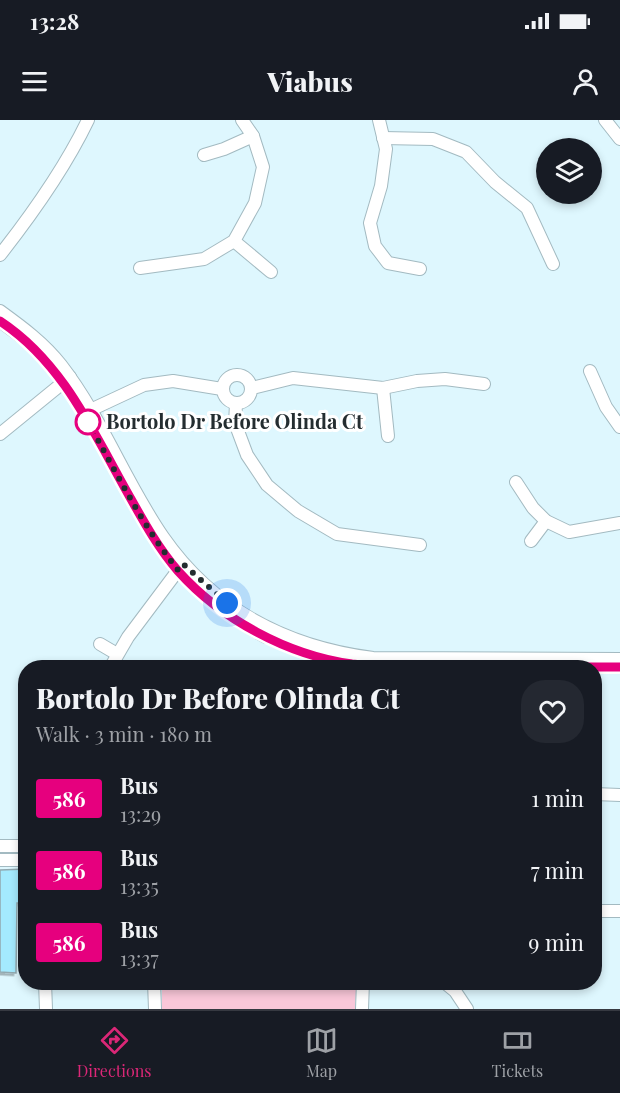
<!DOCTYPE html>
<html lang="en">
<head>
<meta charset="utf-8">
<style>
	:root { --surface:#171b24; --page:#242831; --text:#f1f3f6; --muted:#9ea1a6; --line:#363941; --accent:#db2777 }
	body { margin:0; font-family:"Playfair Display",serif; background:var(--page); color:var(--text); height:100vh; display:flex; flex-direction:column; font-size:22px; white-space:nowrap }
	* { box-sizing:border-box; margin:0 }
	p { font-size:20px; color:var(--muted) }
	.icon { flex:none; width:33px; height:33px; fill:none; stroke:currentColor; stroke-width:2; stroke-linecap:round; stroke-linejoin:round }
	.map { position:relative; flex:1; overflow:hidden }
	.side { position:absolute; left:18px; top:540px; width:584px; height:330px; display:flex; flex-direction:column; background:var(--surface); border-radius:24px; box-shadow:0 3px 9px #0003 }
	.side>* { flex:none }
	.badge { padding:0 12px; border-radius:4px; font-size:21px; line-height:39px }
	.buttons { position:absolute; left:536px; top:18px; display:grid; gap:12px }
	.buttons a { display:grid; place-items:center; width:66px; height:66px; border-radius:50%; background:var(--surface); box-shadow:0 3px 9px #0003; font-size:30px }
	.you { position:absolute; width:30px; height:30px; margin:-15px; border:4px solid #fff; border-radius:50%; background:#1a73e8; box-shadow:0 0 0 9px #1a73e833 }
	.map>.badge { position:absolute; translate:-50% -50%; box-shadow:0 0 0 3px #fff }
	.round { display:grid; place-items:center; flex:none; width:63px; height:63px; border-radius:24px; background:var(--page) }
	.headline { display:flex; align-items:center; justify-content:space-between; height:102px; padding:0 18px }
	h1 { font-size:28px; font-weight:800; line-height:45px }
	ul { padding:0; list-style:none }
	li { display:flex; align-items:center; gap:18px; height:72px; padding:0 18px }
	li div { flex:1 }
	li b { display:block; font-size:22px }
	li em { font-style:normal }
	li .badge { min-width:66px; font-weight:700; text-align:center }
	.status { display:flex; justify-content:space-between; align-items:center; height:42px; padding:0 30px; background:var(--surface); direction:ltr }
	.status svg { height:16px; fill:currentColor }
	header { display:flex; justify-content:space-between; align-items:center; height:78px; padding:0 18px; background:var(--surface); font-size:27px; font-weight:800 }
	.tabs { display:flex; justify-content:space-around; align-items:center; height:84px; border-top:2px solid var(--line); background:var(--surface); font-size:16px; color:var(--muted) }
	.tabs a { display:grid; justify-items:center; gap:3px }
	.tabs .selected { color:var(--accent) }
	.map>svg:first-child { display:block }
</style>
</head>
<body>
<div class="status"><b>13:28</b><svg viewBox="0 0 49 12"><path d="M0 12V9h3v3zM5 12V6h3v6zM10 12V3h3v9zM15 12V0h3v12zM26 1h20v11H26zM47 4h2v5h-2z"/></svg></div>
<header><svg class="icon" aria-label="menu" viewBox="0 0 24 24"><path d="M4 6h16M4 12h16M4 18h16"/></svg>Viabus<svg class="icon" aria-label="person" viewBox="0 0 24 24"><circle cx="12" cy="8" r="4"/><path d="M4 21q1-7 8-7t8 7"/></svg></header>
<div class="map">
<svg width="620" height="889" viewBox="0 0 620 889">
	<defs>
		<filter id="shadow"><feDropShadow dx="-2.5" dy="2.5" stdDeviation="0" flood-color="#0004"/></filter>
	</defs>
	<rect width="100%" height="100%" fill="#def7fe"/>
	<polygon fill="#fac7d9" points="167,862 346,863 356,869 355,889 162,889 162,869"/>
	<polygon fill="#a4eafe" stroke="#91a8af" stroke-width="1.5" filter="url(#shadow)" points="26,749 26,783 17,783 16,853 0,852 0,750"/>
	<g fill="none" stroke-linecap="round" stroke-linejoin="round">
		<defs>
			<g id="minor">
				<polyline points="379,0 386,29 381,66 370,103 375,126 388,143 420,149"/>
				<polyline points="605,0 620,19"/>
				<polyline points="383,18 433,19 466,32 495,62 527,88 553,144"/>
				<polyline points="204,35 224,29 253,16"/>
				<polyline points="234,121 271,152"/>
				<path d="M0 135C33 93 65 48 88 0"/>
				<polyline points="140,148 204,139 234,121 255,83 263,47 253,16 242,0"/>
				<path d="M0 191C22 207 44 223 61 245 102 298 125 362 163 417 213 489 287 527 373 538L620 539"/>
				<polyline points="0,201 31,224 59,256"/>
				<polyline points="590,251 606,287 620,307"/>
				<circle cx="237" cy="269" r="14"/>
				<polyline points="252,268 293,258 383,268 417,261 445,259 484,264"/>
				<polyline points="383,268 388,316"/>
				<polyline points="236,284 235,303 247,335 267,365 298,391 337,414 420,425"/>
				<polyline points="84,293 144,265 173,261 222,269"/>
				<polyline points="0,314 70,257"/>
				<polyline points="516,362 533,388 546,401 569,412 620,403"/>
				<path d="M138 390C169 445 210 488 266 517"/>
				<polyline points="531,421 546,401"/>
				<polyline points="100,524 117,534"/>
				<polyline points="375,546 499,547"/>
				<polyline points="558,547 620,547"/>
				<polyline points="110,548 128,517 182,445"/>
				<polyline points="594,674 620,675"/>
				<polyline points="0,726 26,726"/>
				<polyline points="0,740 26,740"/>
				<polyline points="594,791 620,791"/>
				<polyline points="45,862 46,889"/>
				<polyline points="154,862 155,889"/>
				<polyline points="444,862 455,871 467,889"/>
				<polyline points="362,889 363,862"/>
			</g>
		</defs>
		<use href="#minor" stroke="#a3bac1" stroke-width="14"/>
		<use href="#minor" stroke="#fff" stroke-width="12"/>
	</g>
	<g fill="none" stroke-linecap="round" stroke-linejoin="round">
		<defs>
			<path id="line" d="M0 201C64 243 94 314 131 379 145 404 159 429 178 451 221 499 287 535 352 544 389 548 427 547 465 547 517 547 568 547 620 547"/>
		</defs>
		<use href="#line" stroke="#fff" stroke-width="14"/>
		<use href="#line" stroke="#e6007e" stroke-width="9"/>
		<path stroke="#242d30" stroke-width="6" stroke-dasharray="0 10.8" d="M88 302C116 352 142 405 178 450L183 444 227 483"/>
	</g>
	<circle fill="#fff" stroke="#e6007e" stroke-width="3" cx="88" cy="302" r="12"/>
	<g text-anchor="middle" stroke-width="6" stroke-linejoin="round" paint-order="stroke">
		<g font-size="20" font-weight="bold" fill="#242d30" stroke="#fff" text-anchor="start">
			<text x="106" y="309">Bortolo Dr Before Olinda Ct</text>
		</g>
	</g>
</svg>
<div class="buttons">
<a><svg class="icon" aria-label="layers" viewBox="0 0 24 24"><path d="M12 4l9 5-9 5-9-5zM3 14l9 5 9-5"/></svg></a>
</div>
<div class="you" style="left:227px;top:483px"></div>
<section class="side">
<div class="headline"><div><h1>Bortolo Dr Before Olinda Ct</h1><p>Walk · 3 min · 180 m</p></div><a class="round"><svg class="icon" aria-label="heart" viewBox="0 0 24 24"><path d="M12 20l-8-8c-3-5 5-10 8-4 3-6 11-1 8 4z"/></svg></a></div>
<ul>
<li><span class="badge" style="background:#e6007e;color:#fff">586</span><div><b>Bus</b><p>13:29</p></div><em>1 min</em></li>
<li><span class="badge" style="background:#e6007e;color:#fff">586</span><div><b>Bus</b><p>13:35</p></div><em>7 min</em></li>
<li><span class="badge" style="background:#e6007e;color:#fff">586</span><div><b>Bus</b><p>13:37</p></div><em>9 min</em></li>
</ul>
</section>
</div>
<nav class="tabs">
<a class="selected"><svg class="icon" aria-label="directions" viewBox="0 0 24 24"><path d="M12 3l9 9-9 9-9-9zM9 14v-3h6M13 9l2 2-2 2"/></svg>Directions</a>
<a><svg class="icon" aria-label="map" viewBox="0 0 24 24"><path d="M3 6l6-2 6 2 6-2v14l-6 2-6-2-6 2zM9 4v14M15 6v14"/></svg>Map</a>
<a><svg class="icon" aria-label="tickets" viewBox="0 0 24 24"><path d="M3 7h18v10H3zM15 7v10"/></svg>Tickets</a>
</nav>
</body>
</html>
